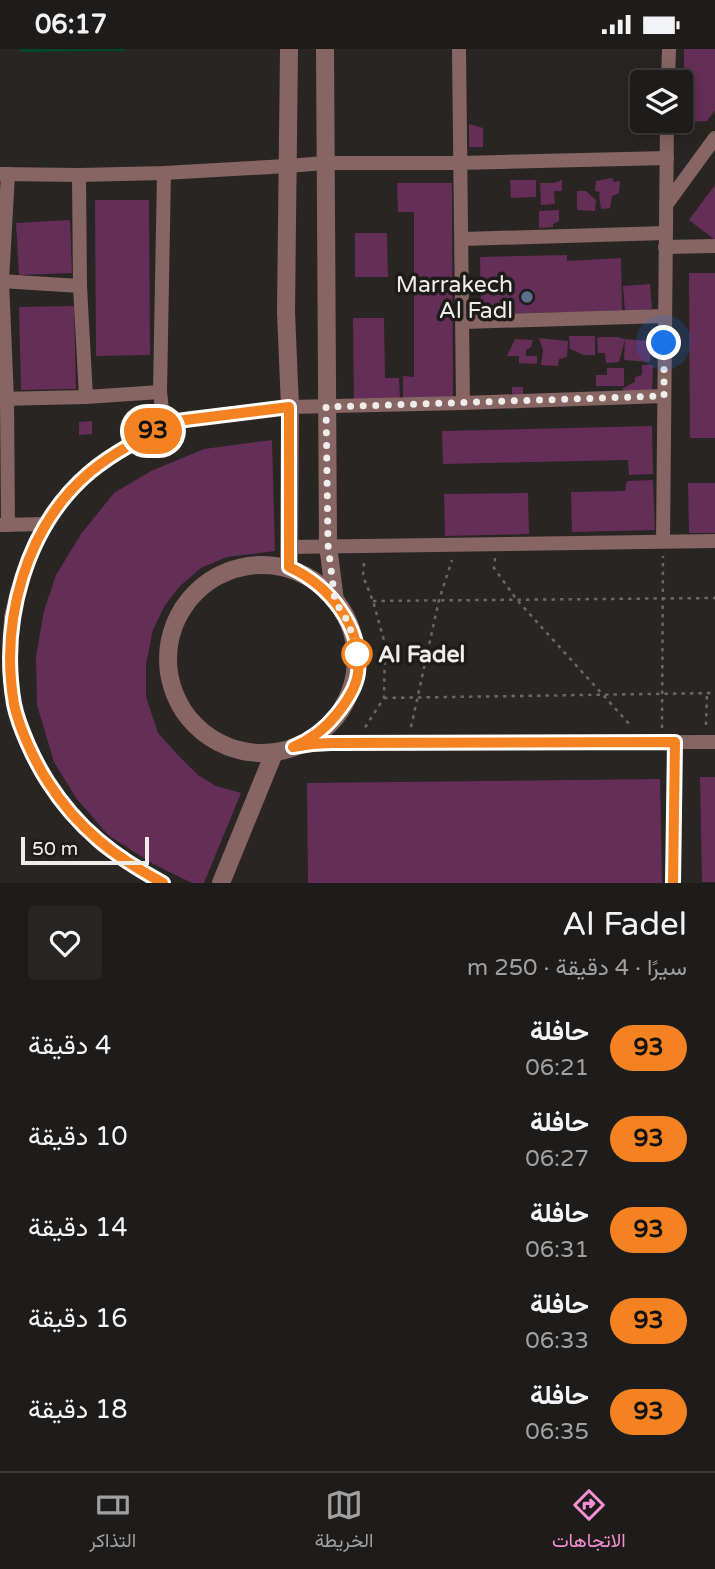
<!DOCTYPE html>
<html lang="ar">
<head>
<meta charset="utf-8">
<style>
	:root { --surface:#1e1c1a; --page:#262523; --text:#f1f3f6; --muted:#a1a1a2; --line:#3c3a39; --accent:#f690d1 }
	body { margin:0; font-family:"Varela Round",Vazirmatn,sans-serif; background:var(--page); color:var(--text); direction:rtl; height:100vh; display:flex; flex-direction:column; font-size:26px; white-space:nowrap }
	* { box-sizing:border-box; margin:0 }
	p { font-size:23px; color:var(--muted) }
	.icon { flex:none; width:38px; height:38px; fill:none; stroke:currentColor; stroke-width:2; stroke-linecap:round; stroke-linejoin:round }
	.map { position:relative; height:834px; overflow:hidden; direction:ltr }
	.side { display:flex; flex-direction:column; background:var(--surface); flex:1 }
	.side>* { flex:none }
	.badge { padding:0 14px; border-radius:23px; font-size:24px; line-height:46px }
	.tools { position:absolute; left:630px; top:21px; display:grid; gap:14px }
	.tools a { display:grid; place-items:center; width:63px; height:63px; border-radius:7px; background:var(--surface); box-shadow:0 4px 18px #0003,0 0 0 2px var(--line); font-size:35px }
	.scale { position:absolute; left:21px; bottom:18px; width:128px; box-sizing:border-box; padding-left:7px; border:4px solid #efedec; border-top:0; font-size:19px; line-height:24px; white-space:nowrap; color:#efedec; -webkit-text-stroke:5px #1e1c1a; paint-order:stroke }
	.you { position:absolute; width:35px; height:35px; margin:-18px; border:5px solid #fff; border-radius:50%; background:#1a73e8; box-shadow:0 0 0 10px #1a73e833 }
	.map>.badge { position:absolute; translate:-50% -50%; box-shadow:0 0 0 4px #fff }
	.round { display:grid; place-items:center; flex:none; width:74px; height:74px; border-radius:7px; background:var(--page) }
	.overview { display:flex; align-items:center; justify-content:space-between; height:119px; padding:0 28px }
	h1 { font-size:33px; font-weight:600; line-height:52px }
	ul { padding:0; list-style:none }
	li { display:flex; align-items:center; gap:21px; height:91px; padding:0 28px }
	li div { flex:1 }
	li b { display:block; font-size:26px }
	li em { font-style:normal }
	li .badge { min-width:77px; font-weight:700; text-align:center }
	.status { display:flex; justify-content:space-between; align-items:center; height:49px; padding:0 35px; background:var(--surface); direction:ltr }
	.status svg { height:19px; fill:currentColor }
	.tab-bar { display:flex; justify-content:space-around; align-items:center; height:98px; border-top:2px solid var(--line); background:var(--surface); font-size:19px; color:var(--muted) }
	.tab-bar a { display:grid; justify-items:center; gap:4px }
	.tab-bar .active { color:var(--accent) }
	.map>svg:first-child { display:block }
</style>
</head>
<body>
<div class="status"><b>06:17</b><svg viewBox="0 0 49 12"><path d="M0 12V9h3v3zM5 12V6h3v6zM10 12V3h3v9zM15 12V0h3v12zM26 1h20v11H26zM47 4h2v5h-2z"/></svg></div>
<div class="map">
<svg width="715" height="834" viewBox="0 0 715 834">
	<rect width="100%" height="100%" fill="#282523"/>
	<polygon fill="#00472c" points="20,0 125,0 125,2 20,3"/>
	<g fill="#642e58">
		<polygon points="684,0 715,0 715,61 707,72 684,73"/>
		<polygon points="643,20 659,21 659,33 643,33"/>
		<polygon points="469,75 483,79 483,98 469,98"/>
		<polygon points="612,129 614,133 620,132 619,144 612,147 610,159 601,160 599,146 600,143 595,142 596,132"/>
		<polygon points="510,131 536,131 536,148 511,149"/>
		<polygon points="562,131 562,142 554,142 555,155 541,156 540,134 554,134"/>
		<polygon points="397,134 452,134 453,352 403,352 403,327 414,328 414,163 398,163"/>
		<polygon points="715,136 715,191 689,171"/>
		<polygon points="577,142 586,142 596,151 595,162 577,161"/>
		<polygon points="95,151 149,151 150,306 96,307"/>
		<polygon points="559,161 559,172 553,175 553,178 539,179 539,162"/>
		<polygon points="70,171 72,224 19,226 16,174"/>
		<polygon points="355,184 387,184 388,228 355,228"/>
		<polygon points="567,206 567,212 621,209 622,262 481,265 480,208"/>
		<polygon points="689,224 715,224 715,389 690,389"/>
		<polygon points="650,235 652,260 625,262 623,237"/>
		<polygon points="74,257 76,340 21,341 19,258"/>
		<polygon points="353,269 384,269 385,329 399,329 400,352 354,353"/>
		<polygon points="569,287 595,287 595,306 584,306 570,300"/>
		<polygon points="599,288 617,288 625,290 619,313 606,314 605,304 598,304 597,290"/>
		<polygon points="539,289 568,292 567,308 559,310 558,317 541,316 543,301"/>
		<polygon points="515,290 533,291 531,298 526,301 526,307 537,307 537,315 519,314 519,307 507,307"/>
		<polygon points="625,290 651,292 650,313 624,311"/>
		<polygon points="642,316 653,316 652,344 623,343 623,339 635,333 635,328 642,326"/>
		<polygon points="607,319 624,319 624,337 596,337 596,326 607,326"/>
		<polygon points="512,338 523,338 523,346 512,345"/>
		<polygon points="92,372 92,385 79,386 79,373"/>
		<polygon points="652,377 653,425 629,426 628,411 443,415 442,382"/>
		<polygon points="272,391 275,502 227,508 201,519 180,537 165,556 153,581 146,615 146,648 158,684 177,705 198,726 216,737 241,744 204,834 192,834 153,815 108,786 76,749 54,713 37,656 36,607 44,562 56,526 81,485 114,444 151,422 204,400"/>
		<polygon points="653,431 655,481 572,483 571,443 625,442 627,432"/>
		<polygon points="688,434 715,434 715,484 689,484"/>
		<polygon points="528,444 529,485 445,487 444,445"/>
		<polygon points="700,728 715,728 715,833 702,833"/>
		<polygon points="660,730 662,834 308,834 307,734"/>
	</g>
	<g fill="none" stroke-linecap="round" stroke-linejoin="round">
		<g stroke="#6a6866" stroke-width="2.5" stroke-dasharray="3.5 5" stroke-linecap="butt">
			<polyline points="495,509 494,519 517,551 632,678"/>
			<polyline points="364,514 363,527 373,552 385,595 384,649 364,680"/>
			<polyline points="373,552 715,549"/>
			<polyline points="384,649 715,644"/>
			<polyline points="706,676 707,645"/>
			<polyline points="411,678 439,551 452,511"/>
			<polyline points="662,679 663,507"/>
		</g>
		<g stroke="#866562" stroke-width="14">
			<polyline points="459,0 463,354"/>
			<polyline points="668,33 669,0"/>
			<polyline points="0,125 79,126 164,124 287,117 325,114 460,114 667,109"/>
			<polyline points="8,125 2,232 7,350 8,476"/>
			<polyline points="79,126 80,237 86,348"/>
			<polyline points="666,156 715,89"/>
			<polyline points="462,190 666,184"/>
			<polyline points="665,198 715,197"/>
			<polyline points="0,232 80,237"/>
			<polyline points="463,273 665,267"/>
			<polyline points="0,350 86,348 160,343"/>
			<polyline points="164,377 160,343 164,124"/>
			<polyline points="1,476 45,475"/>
			<polyline points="663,492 667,72"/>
			<polyline points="289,498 715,492"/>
			<polyline points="293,698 312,695 331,694 715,693"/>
			<polyline points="163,834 142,823 103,797 68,761 48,733 33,706 14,657 9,619 11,568 17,543 26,516 45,475 65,449 80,433 106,411 143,388 164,377 190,369 290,358 463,354 664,347"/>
			<polyline points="673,834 675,693"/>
		</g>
		<g stroke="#866562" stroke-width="18">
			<polyline points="325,0 328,496 335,552"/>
			<circle cx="262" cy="610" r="94"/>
			<polyline points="289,518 290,358 286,263 289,0"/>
			<polyline points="221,834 274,704"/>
		</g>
	</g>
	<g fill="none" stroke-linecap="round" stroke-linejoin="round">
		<defs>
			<path id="line" d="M163 834C115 808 78 780 48 733 35 713 19 679 14 655 0 573 25 478 90 423 102 413 116 404 130 396 145 387 160 378 177 372L289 358V518C329 536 363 578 358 624 356 640 345 655 336 666 324 681 310 691 293 698L312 695 331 694 675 693 673 834"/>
		</defs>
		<use href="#line" stroke="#fff" stroke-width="16"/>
		<use href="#line" stroke="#f58220" stroke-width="10"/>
		<polyline stroke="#efedec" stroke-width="7" stroke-dasharray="0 12.6" points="357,605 357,600 348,573 335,552 328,496 326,358 664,347 664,294"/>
	</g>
	<circle fill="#5c6f8a" stroke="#1e1c1a" stroke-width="2.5" cx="527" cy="248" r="7"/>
	<circle fill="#fff" stroke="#f58220" stroke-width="3.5" cx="357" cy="605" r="14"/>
	<g text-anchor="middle" stroke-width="7" stroke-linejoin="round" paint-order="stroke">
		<g font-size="23" fill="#efedec" stroke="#1e1c1a" text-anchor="end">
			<text x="513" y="243">Marrakech<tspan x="513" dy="26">Al Fadl</tspan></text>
		</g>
		<g font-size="23" font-weight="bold" fill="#efedec" stroke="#1e1c1a" text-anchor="start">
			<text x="378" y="613">Al Fadel</text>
		</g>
	</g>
</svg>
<div class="tools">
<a><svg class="icon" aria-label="layers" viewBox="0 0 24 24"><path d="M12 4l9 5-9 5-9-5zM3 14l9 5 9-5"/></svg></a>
</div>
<div class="scale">50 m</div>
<div class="you" style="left:664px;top:294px"></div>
<b class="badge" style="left:153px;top:382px;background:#f58220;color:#111">93</b>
</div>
<section class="side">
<div class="overview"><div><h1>Al Fadel</h1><p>سيرًا · 4 دقيقة · 250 m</p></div><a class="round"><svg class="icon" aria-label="heart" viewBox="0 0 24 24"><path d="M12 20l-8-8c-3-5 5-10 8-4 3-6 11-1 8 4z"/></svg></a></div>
<ul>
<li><span class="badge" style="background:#f58220;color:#111">93</span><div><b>حافلة</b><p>06:21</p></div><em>4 دقيقة</em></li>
<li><span class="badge" style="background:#f58220;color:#111">93</span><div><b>حافلة</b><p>06:27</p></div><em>10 دقيقة</em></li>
<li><span class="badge" style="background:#f58220;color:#111">93</span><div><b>حافلة</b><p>06:31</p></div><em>14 دقيقة</em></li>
<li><span class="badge" style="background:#f58220;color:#111">93</span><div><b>حافلة</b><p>06:33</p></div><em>16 دقيقة</em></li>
<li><span class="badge" style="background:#f58220;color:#111">93</span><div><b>حافلة</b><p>06:35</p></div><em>18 دقيقة</em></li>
</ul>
</section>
<nav class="tab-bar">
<a class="active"><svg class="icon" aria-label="directions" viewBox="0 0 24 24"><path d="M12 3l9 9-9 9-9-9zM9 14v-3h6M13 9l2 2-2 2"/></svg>الاتجاهات</a>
<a><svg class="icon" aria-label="map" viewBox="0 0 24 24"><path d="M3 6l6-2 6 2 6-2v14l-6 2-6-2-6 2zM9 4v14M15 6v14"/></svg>الخريطة</a>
<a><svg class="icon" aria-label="tickets" viewBox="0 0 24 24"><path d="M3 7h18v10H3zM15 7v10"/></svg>التذاكر</a>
</nav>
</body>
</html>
